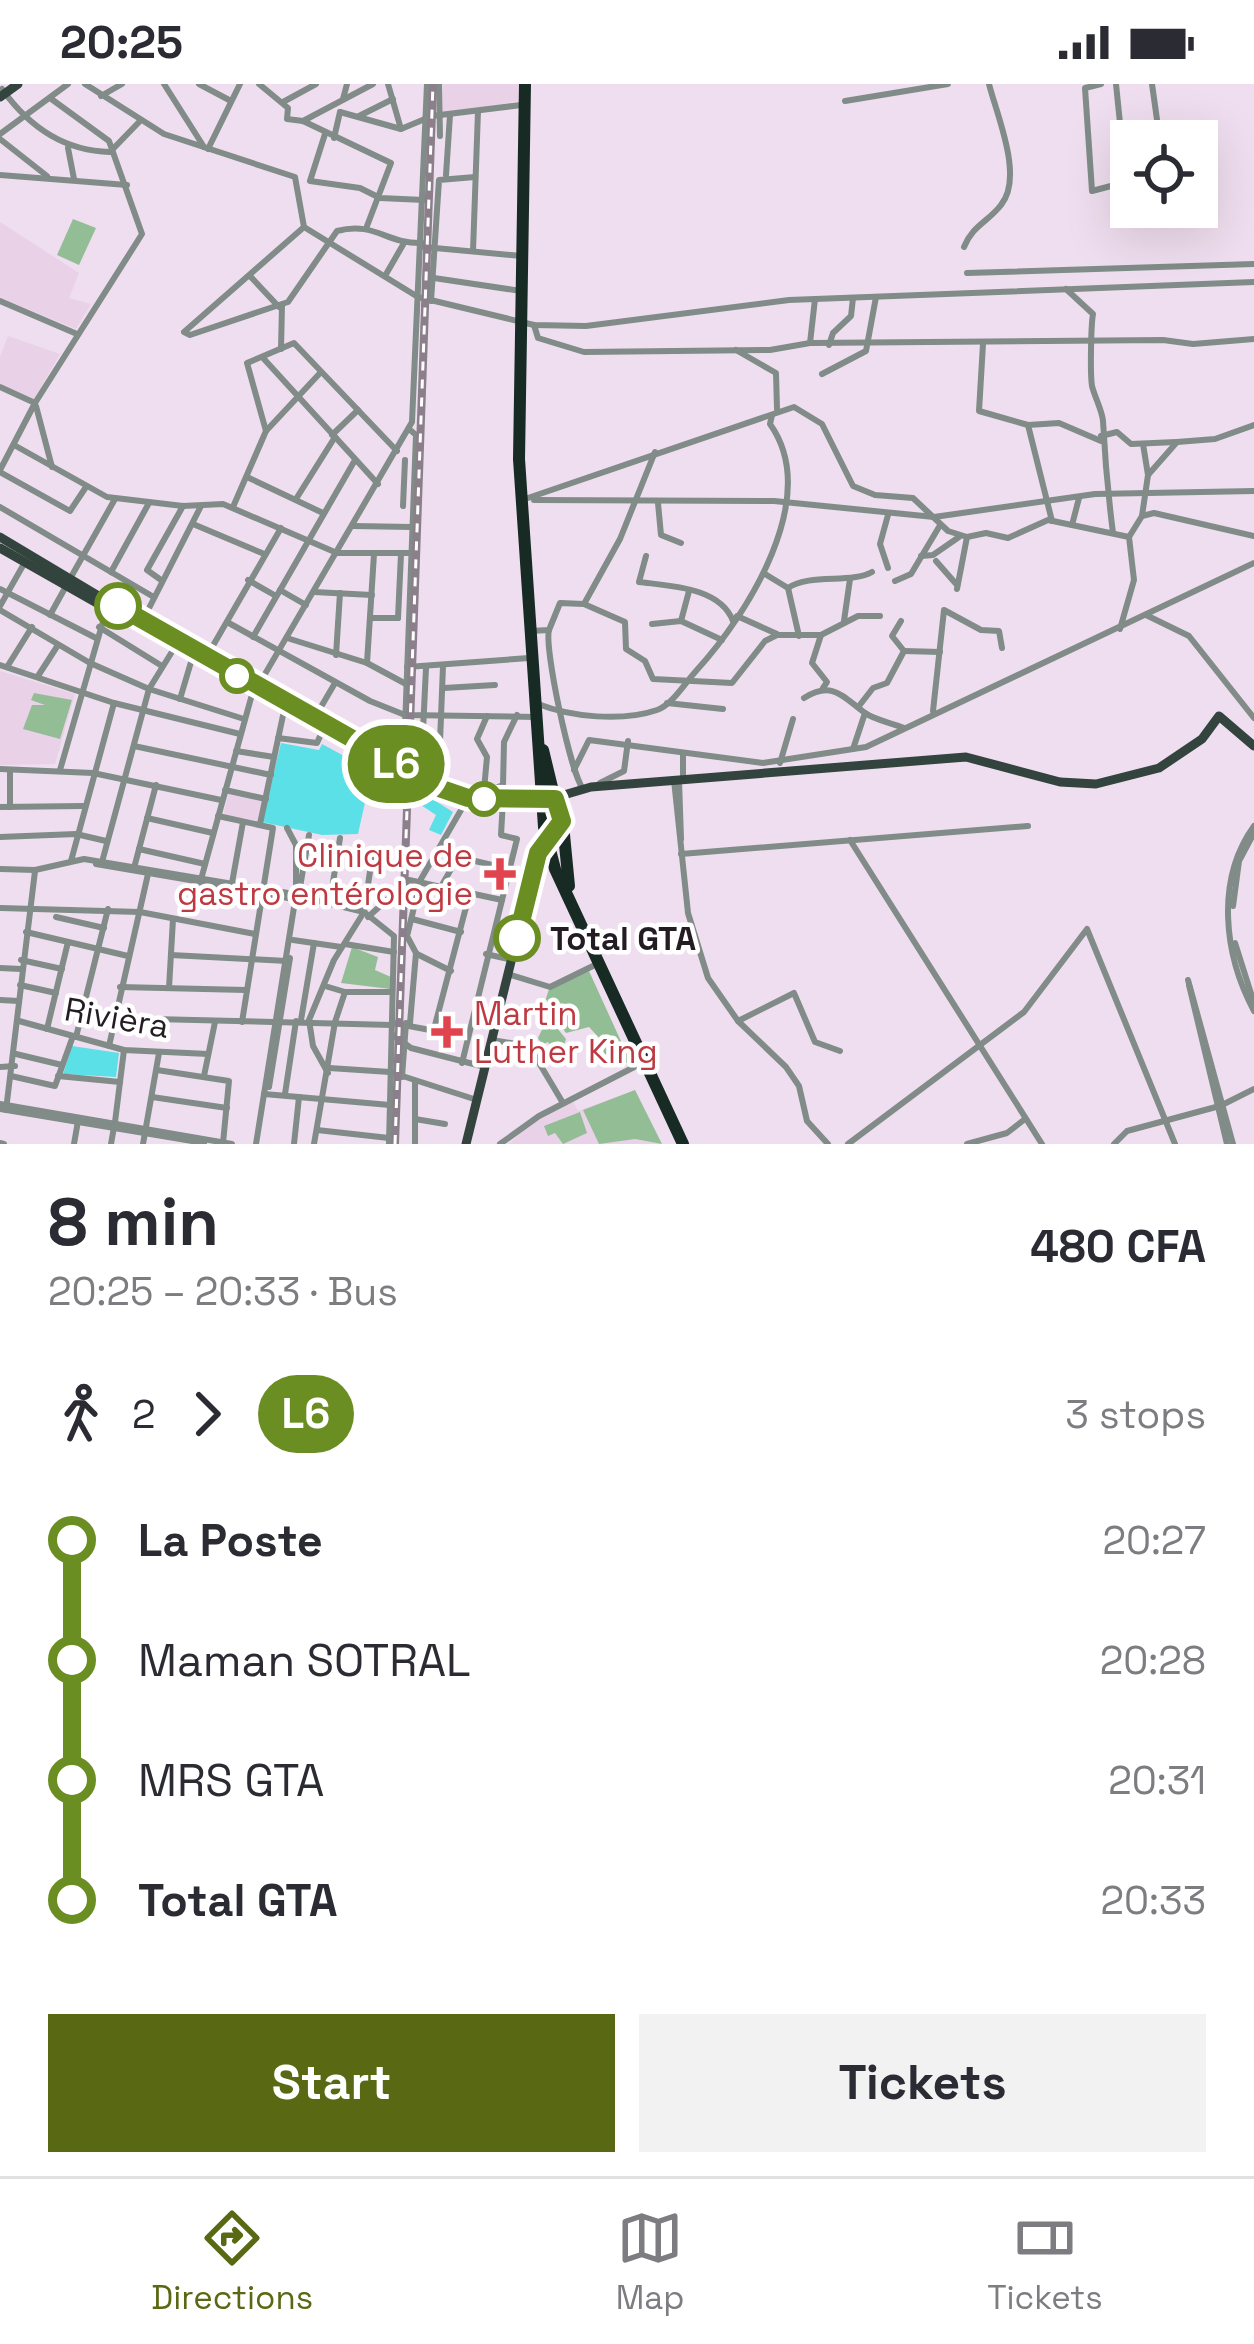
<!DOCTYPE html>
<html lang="en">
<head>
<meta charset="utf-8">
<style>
	:root { --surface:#fff; --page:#f2f2f3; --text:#2b2b33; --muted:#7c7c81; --line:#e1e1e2; --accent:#596913 }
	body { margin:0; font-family:"Space Grotesk",sans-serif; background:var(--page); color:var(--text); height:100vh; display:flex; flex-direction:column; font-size:45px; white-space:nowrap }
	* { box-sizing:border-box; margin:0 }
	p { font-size:39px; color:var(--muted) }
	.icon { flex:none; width:66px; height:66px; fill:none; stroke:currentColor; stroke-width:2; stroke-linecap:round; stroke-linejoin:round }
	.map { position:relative; height:1060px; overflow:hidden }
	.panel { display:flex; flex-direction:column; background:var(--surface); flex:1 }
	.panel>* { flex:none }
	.badge { padding:0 24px; border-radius:39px; font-size:42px; line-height:78px }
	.buttons { position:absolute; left:1110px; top:36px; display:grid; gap:24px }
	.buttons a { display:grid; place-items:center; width:108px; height:108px; border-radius:0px; background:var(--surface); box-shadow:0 12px 48px #0002; font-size:60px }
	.map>.badge { position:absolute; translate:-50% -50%; box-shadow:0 0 0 6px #fff }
	.legs { display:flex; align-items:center; gap:18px; height:132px; padding:0 48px; font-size:39px }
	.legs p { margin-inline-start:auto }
	.overview { display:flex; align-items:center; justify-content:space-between; height:204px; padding:0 48px }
	h1 { font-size:66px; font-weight:800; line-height:90px }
	.action { display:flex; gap:24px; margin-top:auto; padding:24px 48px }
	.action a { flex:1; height:138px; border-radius:0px; background:var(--accent); color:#fff; font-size:48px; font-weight:800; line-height:138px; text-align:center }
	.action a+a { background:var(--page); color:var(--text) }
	ul { padding:0 48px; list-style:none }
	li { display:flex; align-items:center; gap:42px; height:120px; font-size:45px }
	li i { display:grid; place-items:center; width:18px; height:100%; margin:0 15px; background:currentColor }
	li i::after { content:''; width:30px; height:30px; margin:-15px; border:9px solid; border-radius:50%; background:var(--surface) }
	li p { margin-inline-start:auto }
	li:first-child i { background:linear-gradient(#0000 50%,currentColor 0) }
	li:last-child i { background:linear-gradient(currentColor 50%,#0000 0) }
	.status { display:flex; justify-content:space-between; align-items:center; height:84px; padding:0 60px; background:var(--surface); direction:ltr }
	.status svg { height:33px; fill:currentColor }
	.dock { display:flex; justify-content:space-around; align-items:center; height:168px; border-top:3px solid var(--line); background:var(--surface); font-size:33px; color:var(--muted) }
	.dock a { display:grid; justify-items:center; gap:6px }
	.dock .active { color:var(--accent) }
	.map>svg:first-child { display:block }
</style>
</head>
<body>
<div class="status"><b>20:25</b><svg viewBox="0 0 49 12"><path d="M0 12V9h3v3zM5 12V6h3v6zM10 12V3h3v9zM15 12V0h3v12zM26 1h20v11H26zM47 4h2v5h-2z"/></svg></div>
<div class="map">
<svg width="1254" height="1060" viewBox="0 0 1254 1060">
	<rect width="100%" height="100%" fill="#efdeef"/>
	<g fill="#e9d1e8">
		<polygon points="443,0 519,0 519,17 442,29"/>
		<polygon points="0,138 79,189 69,214 91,220 76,245 0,214"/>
		<polygon points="8,252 60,270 34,315 0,301 0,273"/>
		<polygon points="0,587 75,610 55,680 0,681"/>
		<polygon points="229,708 265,716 259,739 223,731"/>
		<polygon points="635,1006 662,1060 509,1060 534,1036 572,1016 578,1027"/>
	</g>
	<g fill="#93be95">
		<polygon points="73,135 96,144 79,181 57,171"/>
		<polygon points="34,609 72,616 60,655 23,645 32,621 45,621 31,616"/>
		<polygon points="352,863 378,873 375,886 391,893 390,905 341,899"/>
		<polygon points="589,887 630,977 624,980 604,973 603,958 589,943 566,949 553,931 542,927 549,905"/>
		<polygon points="548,933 566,955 559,977 548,958 542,961 538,954"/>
		<polygon points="635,1006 662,1060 635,1055 599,1060 583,1026"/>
		<polygon points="580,1028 587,1049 563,1060 555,1049 548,1052 544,1042"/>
	</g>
	<g fill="#5be0e8">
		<polygon points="281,659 319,666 322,660 372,687 358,750 322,751 262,738"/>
		<polygon points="426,711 453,728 441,751 429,746 436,731 421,721"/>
		<polygon points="72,962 119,969 116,993 63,990"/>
	</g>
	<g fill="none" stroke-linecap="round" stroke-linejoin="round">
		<g stroke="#818b87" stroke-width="6">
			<polyline points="85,0 164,50 295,93 304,143 418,213 534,241 586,242 789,216 1254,198"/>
			<polyline points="164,0 204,63"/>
			<polyline points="199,0 231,17"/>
			<polyline points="259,0 288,24 287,35 303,37 391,79 367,142"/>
			<polyline points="388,0 401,45"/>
			<polyline points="439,0 440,52"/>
			<polyline points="1101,0 1085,4 1092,107 1126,98 1116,0"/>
			<polyline points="1152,0 1160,57"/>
			<path d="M2 5C29 43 63 67 110 68L140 37"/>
			<polyline points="101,12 122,0"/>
			<polyline points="343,15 347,0"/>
			<polyline points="845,17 948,0"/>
			<polyline points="283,18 316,0"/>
			<polyline points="340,28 401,45 432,32 521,21"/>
			<polyline points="359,32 393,15"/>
			<polyline points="303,37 373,0"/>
			<polyline points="0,50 68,0"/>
			<polyline points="325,50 310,97 360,104 380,114 424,116"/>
			<polyline points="334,54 340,28"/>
			<polyline points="0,55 47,92"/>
			<polyline points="68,64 74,95"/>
			<polyline points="208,65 240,0"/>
			<polyline points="0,91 127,101"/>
			<polyline points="446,91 450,31"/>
			<polyline points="1143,123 1144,133 1169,130 1168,123"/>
			<path d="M304 143 184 248 190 251 288 218 337 147C375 137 386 160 422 159"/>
			<polyline points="424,163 522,172"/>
			<path d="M964 163C973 141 988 138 1001 121 1024 93 997 32 989 0"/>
			<polyline points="473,167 478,27"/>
			<polyline points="967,189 1254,180"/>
			<polyline points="250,192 279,223"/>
			<polyline points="385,192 404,159"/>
			<polyline points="434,194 521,207"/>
			<path d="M1066 205 1093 230C1091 241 1090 290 1092 302 1095 314 1102 326 1103 337 1105 376 1108 410 1113 449"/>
			<polyline points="0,217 77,250"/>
			<polyline points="431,217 439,96 475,93"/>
			<polyline points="534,241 538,254 584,268 770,266 810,259 815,215"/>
			<polyline points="810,259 1163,256 1193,260 1254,255"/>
			<polyline points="983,260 979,327 1028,341 1052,437"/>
			<polyline points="829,261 833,249 851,232 853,214"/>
			<polyline points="281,265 282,221"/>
			<polyline points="736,266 776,289 777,325"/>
			<polyline points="264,275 378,400"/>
			<polyline points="822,290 866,267 876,213"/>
			<polyline points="0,303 35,319"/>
			<polyline points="36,322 52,383"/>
			<polyline points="1028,341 1059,339 1101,357"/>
			<polyline points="409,345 416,351 404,669 411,680"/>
			<polyline points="266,347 247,279 294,259 397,367"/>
			<polyline points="332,351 358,326"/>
			<polyline points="1101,352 1117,348 1131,360 1176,358"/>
			<polyline points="1143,360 1148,391"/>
			<polyline points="14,361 107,413 183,422 223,420 337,469 411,469"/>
			<polyline points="0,386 35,319 142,150 109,57 50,14"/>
			<polyline points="0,388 70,427 86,403"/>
			<polyline points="247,393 323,429"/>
			<polyline points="296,415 335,353"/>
			<polyline points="525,415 794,323 822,340 853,402 875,411 913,414 948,447 967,453 986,449 1008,454 1048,436 1129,453 1134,496 1120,545"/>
			<polyline points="534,416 774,417 934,433 1095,410 1254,407"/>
			<polyline points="658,419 661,451 681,459"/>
			<polyline points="403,422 405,376"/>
			<polyline points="0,423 152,512"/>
			<polyline points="233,423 266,347 321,288"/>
			<polyline points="888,431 880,460 888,484"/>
			<polyline points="1142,432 1148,391 1177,358 1215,355 1254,341"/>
			<polyline points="193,440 262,469"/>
			<polyline points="1072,441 1079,414"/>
			<polyline points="353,442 412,443"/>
			<polyline points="1129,453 1142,432 1154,429 1254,452"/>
			<path d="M646 472 639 498C670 502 720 503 733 537"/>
			<polyline points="921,472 933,471 959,453"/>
			<polyline points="936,477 957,501"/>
			<polyline points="111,488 149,419"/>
			<polyline points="765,490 788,504 799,552"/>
			<polyline points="71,493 115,415"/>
			<polyline points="161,496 147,486 183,422"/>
			<polyline points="248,496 276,512"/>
			<polyline points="895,497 911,490 939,443"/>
			<path d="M788 504C810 489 851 500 872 488"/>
			<polyline points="0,505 96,554"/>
			<polyline points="957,505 967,453"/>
			<polyline points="280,506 306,521"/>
			<polyline points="314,508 372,511"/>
			<polyline points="584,520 625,538 626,565 645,577 653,595 732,599 765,557 777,551 821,551 858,532 880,532"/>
			<polyline points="0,522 25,478"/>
			<polyline points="0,526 90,579 149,605 244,635"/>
			<polyline points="50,531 65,504"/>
			<polyline points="1146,531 1189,552 1254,634"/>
			<polyline points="737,532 777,550"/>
			<polyline points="371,534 398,534"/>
			<polyline points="398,534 401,470"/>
			<polyline points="143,536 201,422"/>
			<polyline points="681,537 689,507"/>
			<polyline points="844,537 850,495"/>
			<polyline points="227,538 370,617 405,631 536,633"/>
			<polyline points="652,540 681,537 722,556"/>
			<polyline points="99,543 162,582"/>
			<path d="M549 546C544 563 570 687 583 705"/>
			<polyline points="530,547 549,546 560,519 584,520 620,455 655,368"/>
			<polyline points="821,551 812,579 827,598 823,604"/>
			<polyline points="253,553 355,376"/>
			<polyline points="287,554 367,579 406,600"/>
			<polyline points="904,567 940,568"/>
			<polyline points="336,571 340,509"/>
			<polyline points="207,572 281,444"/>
			<polyline points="367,579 374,470"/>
			<polyline points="0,581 114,619 240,650"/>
			<polyline points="7,583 32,543"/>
			<polyline points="407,583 529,574"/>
			<polyline points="38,592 58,561"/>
			<polyline points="263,597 318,628 335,599"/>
			<polyline points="444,604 495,601"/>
			<path d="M804 614C833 596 843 613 865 629 875 636 892 639 904 644"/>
			<polyline points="180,615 194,568"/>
			<polyline points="667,619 723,625"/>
			<path d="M538 620C571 633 622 638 657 626 672 621 685 599 696 587 748 530 822 413 770 340L772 331"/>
			<polyline points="859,622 873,604 887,599 904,567 892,552 901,537"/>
			<polyline points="933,627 944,526 981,546 999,547 1002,564"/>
			<polyline points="278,654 317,659 325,641"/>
			<polyline points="134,662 271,691"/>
			<polyline points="853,665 865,629"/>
			<polyline points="236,667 274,673"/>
			<polyline points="780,679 793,635"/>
			<polyline points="0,685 93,689 221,716"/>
			<polyline points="60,686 106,527"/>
			<polyline points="574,686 589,656 763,679 866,663 1254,479"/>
			<polyline points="408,692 422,667 426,584"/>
			<polyline points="683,695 683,670"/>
			<polyline points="674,696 688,829 708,894 738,937 786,983 799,1002 807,1037 828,1060"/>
			<polyline points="679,696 681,755"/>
			<polyline points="441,697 474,708"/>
			<polyline points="600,699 624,687 628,657"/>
			<polyline points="225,706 266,715"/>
			<polyline points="485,708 503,701 504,658 517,631"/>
			<polyline points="438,709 443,582"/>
			<polyline points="472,714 484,706 487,673 477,655 487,632"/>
			<polyline points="0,723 84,722"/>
			<polyline points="10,723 10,686"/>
			<polyline points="218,732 273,744 242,938"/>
			<polyline points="147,734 213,749"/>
			<polyline points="260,740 285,622"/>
			<path d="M1254 742C1215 796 1224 871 1254 927"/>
			<polyline points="287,744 296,761 296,809"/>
			<polyline points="0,753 76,750 106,757"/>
			<polyline points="850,756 1042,1060"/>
			<polyline points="139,765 205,780"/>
			<polyline points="681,770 1028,742"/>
			<polyline points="71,777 114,619"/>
			<polyline points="102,778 149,605 178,558"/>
			<polyline points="96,780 219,801"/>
			<polyline points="134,784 156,701"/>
			<polyline points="0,785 35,786 84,775 294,810"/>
			<polyline points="200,799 251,614 412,338 427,0"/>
			<polyline points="232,799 243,738"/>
			<polyline points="442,801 458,773 509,785"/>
			<polyline points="299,809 309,751"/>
			<polyline points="273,811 293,815"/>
			<polyline points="302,813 364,828 394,852 389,1060"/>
			<polyline points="330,817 340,754"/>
			<polyline points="1233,822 1239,777 1254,749"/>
			<polyline points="0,824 140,828 255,850"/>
			<polyline points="56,833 104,844"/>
			<polyline points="368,833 409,796 502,816"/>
			<polyline points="412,835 461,848"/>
			<polyline points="26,848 128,872"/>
			<polyline points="293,856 341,863"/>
			<polyline points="1235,859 1254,919"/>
			<polyline points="345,860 394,868"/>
			<polyline points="417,870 451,887"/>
			<polyline points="486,870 512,876"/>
			<polyline points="171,871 287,877"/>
			<polyline points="21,876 62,885"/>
			<polyline points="0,884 21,885"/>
			<polyline points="508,890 550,903 599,879"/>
			<polyline points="1188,896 1233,1060"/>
			<polyline points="20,901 56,909"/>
			<polyline points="1189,901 1227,1060"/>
			<polyline points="325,902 345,908 392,908"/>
			<polyline points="120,903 246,906"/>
			<polyline points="169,904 173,835"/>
			<polyline points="0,916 19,917"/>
			<polyline points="114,934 392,941"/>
			<polyline points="301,936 314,859"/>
			<polyline points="19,937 124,966 208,970"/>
			<polyline points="738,937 794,909 815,958 840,967"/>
			<polyline points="393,939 467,953"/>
			<polyline points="410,939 416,869 407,852 421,795 468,714"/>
			<polyline points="47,945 68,858"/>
			<polyline points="434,945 470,808"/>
			<polyline points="393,951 411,964 485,983"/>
			<polyline points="76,953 108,825"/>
			<polyline points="492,956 529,962 563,1019"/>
			<polyline points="109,962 148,790"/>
			<polyline points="16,970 62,981"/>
			<polyline points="462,979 517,755 501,751 503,716"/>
			<polyline points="0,983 15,982"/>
			<polyline points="329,984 390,988 477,1016"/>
			<polyline points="157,986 229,997 223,1059"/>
			<polyline points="328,989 313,962 309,936 334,876 364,828 373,767"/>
			<polyline points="11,992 55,1002 73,952"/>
			<polyline points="58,992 120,998"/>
			<polyline points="204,992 215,938"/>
			<polyline points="402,993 406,939"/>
			<polyline points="415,997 415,1060"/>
			<polyline points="269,1003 290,874"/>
			<polyline points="264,1010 390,1021"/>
			<polyline points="285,1010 296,937"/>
			<polyline points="152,1013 227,1024"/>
			<polyline points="0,1020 232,1060"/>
			<polyline points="1222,1021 1254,1005"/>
			<polyline points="0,1025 204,1059"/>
			<polyline points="6,1026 35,787"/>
			<polyline points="415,1035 445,1040"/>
			<polyline points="115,1038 124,966"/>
			<polyline points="317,1046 389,1054"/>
			<polyline points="0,1059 4,1060"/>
			<polyline points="74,1060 78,1037"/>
			<polyline points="111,1060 114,1043"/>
			<polyline points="143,1060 159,969"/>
			<polyline points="256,1060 295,817"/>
			<polyline points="294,1060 299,1013"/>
			<polyline points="314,1060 335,938 345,908"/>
			<polyline points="500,1060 539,1032 642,979"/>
			<polyline points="848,1060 1024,928 1087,845 1175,1060"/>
			<polyline points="967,1060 1007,1049 1025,1035"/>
			<polyline points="1114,1060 1127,1047 1216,1023"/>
		</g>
		<g stroke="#32443d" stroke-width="9">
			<polyline points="0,13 18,0"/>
			<polyline points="0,453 144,539"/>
			<polyline points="0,464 148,548"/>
			<polyline points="144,538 452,709 484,715 550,715 591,703 966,673 1060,698 1096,700 1159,684 1202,655 1219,632 1254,662"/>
			<polyline points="466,1060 543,748"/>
		</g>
		<g stroke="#172b24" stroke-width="12">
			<polyline points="525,0 519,375 544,743 555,785 683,1060"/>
			<polyline points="543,666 556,720"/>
			<polyline points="552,720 562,730 569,802"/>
		</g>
		<defs>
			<polyline id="rail" points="395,1060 433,0"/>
		</defs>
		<use href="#rail" stroke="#8a7f8a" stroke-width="8"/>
		<use href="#rail" stroke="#fff" stroke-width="3" stroke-dasharray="9" stroke-linecap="butt"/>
	</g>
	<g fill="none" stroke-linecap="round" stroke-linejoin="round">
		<defs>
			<polyline id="line-1" points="118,522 439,704 468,714 555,715 562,737 538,769 517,854"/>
		</defs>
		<use href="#line-1" stroke="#fff" stroke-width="27"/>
		<use href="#line-1" stroke="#6b8e23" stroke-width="18"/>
	</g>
	<g fill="#fff" stroke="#6b8e23" stroke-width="6">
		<circle cx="118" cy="522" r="21"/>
		<circle cx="237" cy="592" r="15"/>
		<circle cx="484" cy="715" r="15"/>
		<circle cx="517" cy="854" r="21"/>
	</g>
	<g fill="#e0444e" stroke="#fff" stroke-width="4.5">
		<path d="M494 772h12v12h12v12h-12v12h-12v-12h-12v-12h12z"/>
		<path d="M441 930h12v12h12v12h-12v12h-12v-12h-12v-12h12z"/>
	</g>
	<g text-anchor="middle" stroke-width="9" stroke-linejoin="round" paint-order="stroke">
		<g font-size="33" fill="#be3a42" stroke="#fff" text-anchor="end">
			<text x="473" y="783">Clinique de<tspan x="473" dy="38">gastro entérologie</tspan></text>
			<text x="474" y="941" text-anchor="start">Martin<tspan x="474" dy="38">Luther King</tspan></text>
		</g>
		<g font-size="33" font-weight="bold" fill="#231d23" stroke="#fff" text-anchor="start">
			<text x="550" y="866">Total GTA</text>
		</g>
		<g font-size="33" fill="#231d23" stroke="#fff">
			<text transform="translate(117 933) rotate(10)" y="12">Rivièra</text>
		</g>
	</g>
</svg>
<div class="buttons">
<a><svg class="icon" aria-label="locate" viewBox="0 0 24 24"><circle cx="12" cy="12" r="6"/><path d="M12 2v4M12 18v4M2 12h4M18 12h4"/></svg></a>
</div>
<b class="badge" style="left:396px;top:680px;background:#6b8e23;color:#fff">L6</b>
</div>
<section class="panel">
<div class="overview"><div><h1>8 min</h1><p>20:25 – 20:33 · Bus</p></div><b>480 CFA</b></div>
<div class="legs"><svg class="icon" aria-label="walk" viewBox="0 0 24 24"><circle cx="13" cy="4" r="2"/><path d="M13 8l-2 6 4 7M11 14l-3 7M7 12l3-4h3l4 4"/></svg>2<svg class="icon" aria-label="forward" viewBox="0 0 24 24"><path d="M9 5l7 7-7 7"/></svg><b class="badge" style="background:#6b8e23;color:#fff">L6</b><p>3 stops</p></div>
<ul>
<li><i style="color:#6b8e23"></i><b>La Poste</b><p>20:27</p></li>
<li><i style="color:#6b8e23"></i><span>Maman SOTRAL</span><p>20:28</p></li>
<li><i style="color:#6b8e23"></i><span>MRS GTA</span><p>20:31</p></li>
<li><i style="color:#6b8e23"></i><b>Total GTA</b><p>20:33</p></li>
</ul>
<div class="action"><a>Start</a><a>Tickets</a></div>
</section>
<nav class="dock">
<a class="active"><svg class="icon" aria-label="directions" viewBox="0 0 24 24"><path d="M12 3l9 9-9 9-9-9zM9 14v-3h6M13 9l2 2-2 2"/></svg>Directions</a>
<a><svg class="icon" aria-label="map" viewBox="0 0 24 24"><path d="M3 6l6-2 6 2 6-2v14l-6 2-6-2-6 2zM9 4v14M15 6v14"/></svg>Map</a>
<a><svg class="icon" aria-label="tickets" viewBox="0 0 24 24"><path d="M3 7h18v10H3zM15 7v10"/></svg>Tickets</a>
</nav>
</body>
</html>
